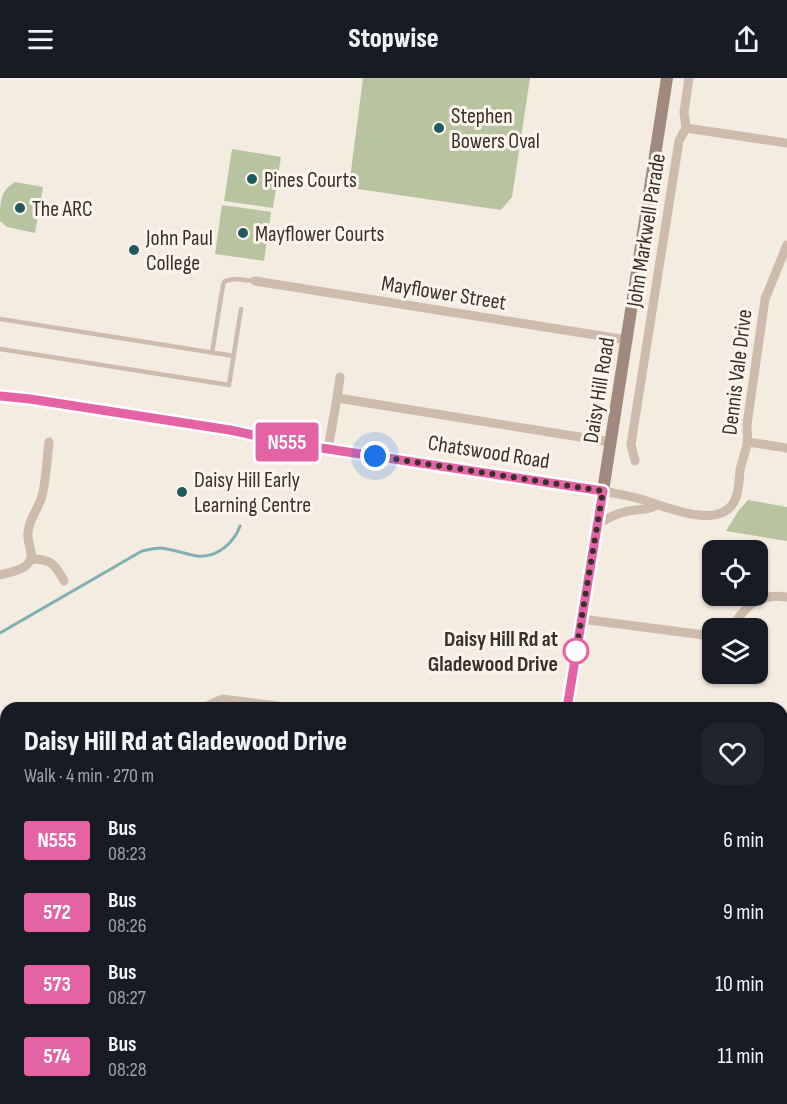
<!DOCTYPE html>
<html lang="en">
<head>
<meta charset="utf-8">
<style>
	:root { --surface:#171b24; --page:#20242c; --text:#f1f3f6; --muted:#9ea1a6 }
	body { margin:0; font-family:"Sofia Sans Condensed",sans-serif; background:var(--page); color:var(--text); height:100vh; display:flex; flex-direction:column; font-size:22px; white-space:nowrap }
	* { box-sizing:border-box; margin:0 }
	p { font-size:20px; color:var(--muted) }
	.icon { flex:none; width:33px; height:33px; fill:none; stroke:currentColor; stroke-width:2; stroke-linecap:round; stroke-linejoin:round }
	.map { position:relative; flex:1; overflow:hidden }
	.panel { position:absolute; left:0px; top:624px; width:788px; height:402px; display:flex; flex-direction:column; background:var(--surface); border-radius:18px 18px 0 0; box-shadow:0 2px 4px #0004 }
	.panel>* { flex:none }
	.badge { padding:0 12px; border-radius:4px; font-size:21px; line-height:39px }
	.tools { position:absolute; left:702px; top:462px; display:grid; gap:12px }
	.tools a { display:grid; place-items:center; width:66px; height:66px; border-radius:12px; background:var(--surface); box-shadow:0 2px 4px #0004; font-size:30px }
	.you { position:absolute; width:30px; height:30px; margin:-15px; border:4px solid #fff; border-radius:50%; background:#1a73e8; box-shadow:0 0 0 9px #1a73e833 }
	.map>.badge { position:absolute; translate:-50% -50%; box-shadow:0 0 0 3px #fff }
	.round { display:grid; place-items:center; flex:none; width:63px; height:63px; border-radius:18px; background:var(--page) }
	.summary { display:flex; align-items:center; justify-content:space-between; height:102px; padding:0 24px }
	h1 { font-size:28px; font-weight:800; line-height:45px }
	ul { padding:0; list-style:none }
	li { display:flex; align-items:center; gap:18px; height:72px; padding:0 24px }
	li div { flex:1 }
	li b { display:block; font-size:22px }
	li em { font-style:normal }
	li .badge { min-width:66px; font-weight:700; text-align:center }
	header { display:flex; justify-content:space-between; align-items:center; height:78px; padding:0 24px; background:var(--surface); font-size:27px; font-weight:800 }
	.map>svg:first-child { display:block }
</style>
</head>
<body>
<header><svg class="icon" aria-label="menu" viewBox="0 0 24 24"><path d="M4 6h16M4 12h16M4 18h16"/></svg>Stopwise<svg class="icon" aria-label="share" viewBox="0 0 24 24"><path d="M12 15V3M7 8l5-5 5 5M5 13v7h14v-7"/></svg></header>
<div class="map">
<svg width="787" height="1026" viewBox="0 0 787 1026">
	<rect width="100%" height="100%" fill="#f4ebe1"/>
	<g fill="#b8c4a0">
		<polygon points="363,0 530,0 512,119 501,132 358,111 350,101"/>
		<polygon points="232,71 281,79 273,130 224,123"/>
		<path d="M15 104 43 109 35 155 7 149 0 143C0 124 0 113 15 104Z"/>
		<polygon points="222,127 271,134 264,183 215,176"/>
		<polygon points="748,422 787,429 787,463 726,453 739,432"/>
	</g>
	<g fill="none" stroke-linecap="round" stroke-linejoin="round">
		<path stroke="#7fb0b2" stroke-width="3" d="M0 555 142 473C148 472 154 470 160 470 173 471 185 476 197 478 217 480 234 465 240 448"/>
		<g stroke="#cdbbac" stroke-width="4.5">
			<polyline points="0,241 234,278"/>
			<polyline points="0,271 229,307 241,231"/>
			<polyline points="212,275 223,207 225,203 234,201 255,203"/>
			<polyline points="782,689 787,690"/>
		</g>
		<g stroke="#cdbbac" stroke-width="9">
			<polyline points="686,50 787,65"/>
			<polyline points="255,203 627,262"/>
			<polyline points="337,320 340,299"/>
			<polyline points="748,364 787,370"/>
			<polyline points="328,371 337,320 611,364"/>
			<polyline points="635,383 631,366 679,63 686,50 684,34 689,0"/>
			<path d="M603 413C617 416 631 418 644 422 665 429 715 450 732 427 739 418 739 403 740 392 742 382 746 374 747 365 748 359 747 352 747 346L765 221 787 167"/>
			<path d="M598 446C610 438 622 433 636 432 644 431 649 432 656 427"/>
			<path d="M31 481C51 481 55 486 64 503"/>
			<path d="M0 497C9 494 24 493 30 483 34 475 27 465 28 456 28 443 37 433 41 421 46 407 47 380 49 364"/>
			<polyline points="581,541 712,558"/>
			<path d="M731 550C746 528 757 515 787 519"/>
			<polyline points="202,630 222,621 293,630"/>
			<polyline points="0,746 6,743"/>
			<polyline points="0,805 6,816"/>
			<polyline points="0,851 6,862"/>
			<polyline points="0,994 6,990"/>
			<polyline points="97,1020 100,1026"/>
			<polyline points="125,1020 128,1026"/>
			<polyline points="242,1026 243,1020"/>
			<polyline points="372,1026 373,1020"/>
		</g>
		<g stroke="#cdbbac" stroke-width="10">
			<polyline points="567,630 603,413"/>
			<polyline points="506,1026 507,1020"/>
		</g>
		<polyline stroke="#a18a7d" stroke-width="12" points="0,318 30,321 230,352 295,366 603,413 667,0"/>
	</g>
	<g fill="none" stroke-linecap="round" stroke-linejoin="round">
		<defs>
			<polyline id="line" points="0,318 30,321 230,352 295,366 603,413 567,630"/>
		</defs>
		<use href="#line" stroke="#fff" stroke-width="14"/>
		<use href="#line" stroke="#e463a4" stroke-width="9"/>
		<polyline stroke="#3b302b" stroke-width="6" stroke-dasharray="0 10.8" points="375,378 603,413 576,573"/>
	</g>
	<g fill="#1f5a5e" stroke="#fbf5ee" stroke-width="2">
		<circle cx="439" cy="50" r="6"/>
		<circle cx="252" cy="101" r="6"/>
		<circle cx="20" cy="130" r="6"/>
		<circle cx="243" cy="155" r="6"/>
		<circle cx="134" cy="172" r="6"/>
		<circle cx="182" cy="414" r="6"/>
	</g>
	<circle fill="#fff" stroke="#e463a4" stroke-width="3" cx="576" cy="573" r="12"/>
	<g text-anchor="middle" stroke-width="6" stroke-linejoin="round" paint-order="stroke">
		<g font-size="22" fill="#3b302b" stroke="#fbf5ee" text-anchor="start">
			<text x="451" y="45">Stephen<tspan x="451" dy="25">Bowers Oval</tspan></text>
			<text x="264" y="109">Pines Courts</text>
			<text x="32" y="138">The ARC</text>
			<text x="255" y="163">Mayflower Courts</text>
			<text x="146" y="167">John Paul<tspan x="146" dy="25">College</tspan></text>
			<text x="194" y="409">Daisy Hill Early<tspan x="194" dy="25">Learning Centre</tspan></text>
		</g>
		<g font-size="22" fill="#3b302b" stroke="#fbf5ee">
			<text transform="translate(645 152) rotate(-81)" y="8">John Markwell Parade</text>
			<text transform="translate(444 214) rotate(9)" y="8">Mayflower Street</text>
			<text transform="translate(736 294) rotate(-83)" y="8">Dennis Vale Drive</text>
			<text transform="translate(598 312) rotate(-81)" y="8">Daisy Hill Road</text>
			<text transform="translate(489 373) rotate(9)" y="8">Chatswood Road</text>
		</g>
		<g font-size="22" font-weight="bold" fill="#3b302b" stroke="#fbf5ee" text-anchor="end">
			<text x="558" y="568">Daisy Hill Rd at<tspan x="558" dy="25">Gladewood Drive</tspan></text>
		</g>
	</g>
</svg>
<div class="tools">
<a><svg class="icon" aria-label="locate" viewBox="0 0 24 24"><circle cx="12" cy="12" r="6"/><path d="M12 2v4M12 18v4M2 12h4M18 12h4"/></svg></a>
<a><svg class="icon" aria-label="layers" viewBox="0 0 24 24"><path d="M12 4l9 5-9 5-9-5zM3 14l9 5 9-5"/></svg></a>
</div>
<div class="you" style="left:375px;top:378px"></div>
<b class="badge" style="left:287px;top:364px;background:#e463a4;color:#fff">N555</b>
<section class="panel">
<div class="summary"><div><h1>Daisy Hill Rd at Gladewood Drive</h1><p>Walk · 4 min · 270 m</p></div><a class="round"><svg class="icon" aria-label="heart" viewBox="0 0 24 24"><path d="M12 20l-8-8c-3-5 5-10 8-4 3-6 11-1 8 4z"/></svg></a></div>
<ul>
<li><span class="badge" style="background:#e463a4;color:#fff">N555</span><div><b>Bus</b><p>08:23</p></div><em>6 min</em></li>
<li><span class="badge" style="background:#e463a4;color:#fff">572</span><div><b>Bus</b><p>08:26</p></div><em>9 min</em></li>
<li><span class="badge" style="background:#e463a4;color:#fff">573</span><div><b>Bus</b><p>08:27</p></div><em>10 min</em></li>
<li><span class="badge" style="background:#e463a4;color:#fff">574</span><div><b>Bus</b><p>08:28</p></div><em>11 min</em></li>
</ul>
</section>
</div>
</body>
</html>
